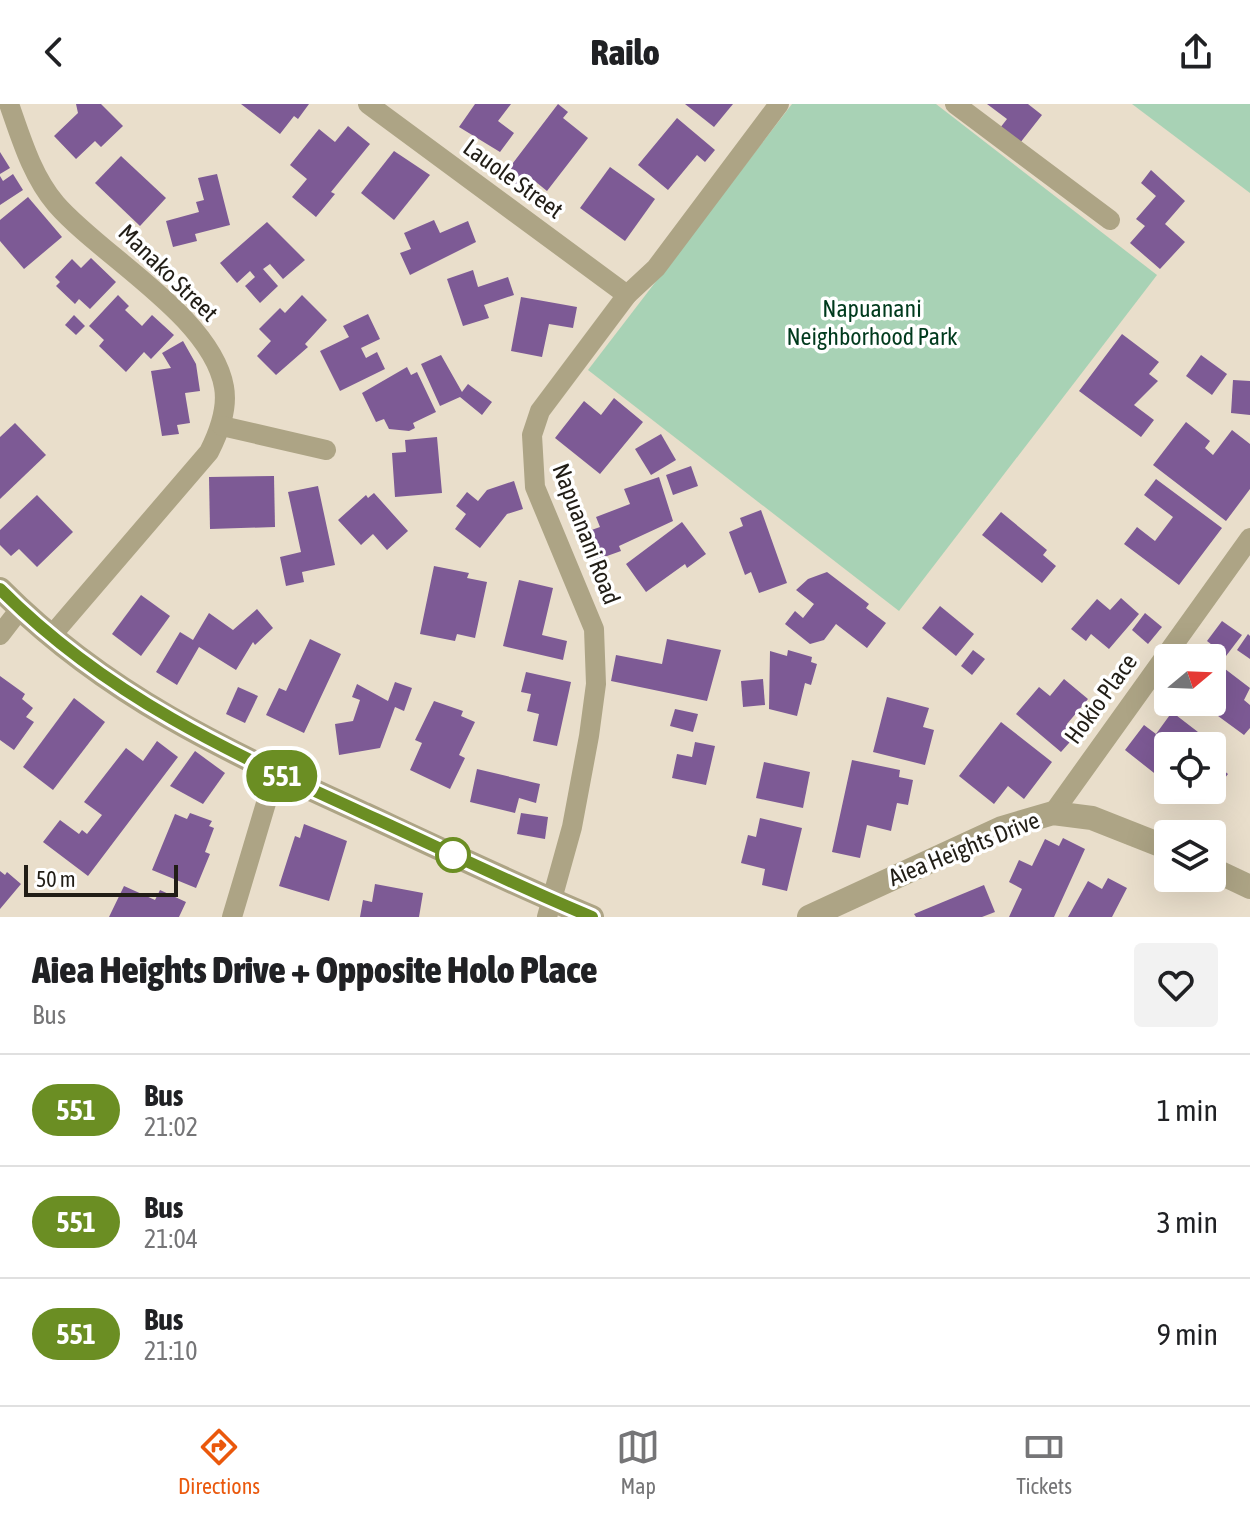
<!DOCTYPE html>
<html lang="en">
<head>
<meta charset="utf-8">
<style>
	:root { --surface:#fff; --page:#f2f2f2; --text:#202124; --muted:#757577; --line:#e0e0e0; --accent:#ea580c }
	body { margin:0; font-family:"Asap Condensed",sans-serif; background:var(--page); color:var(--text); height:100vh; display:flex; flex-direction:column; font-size:30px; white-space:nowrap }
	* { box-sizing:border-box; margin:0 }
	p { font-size:26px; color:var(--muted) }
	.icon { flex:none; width:44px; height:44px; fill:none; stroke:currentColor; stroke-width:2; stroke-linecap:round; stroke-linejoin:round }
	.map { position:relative; height:813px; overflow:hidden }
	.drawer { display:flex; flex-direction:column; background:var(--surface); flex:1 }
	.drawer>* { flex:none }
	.badge { padding:0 16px; border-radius:26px; font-size:28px; line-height:52px }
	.needle { width:52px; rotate:71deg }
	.controls { position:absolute; left:1154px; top:540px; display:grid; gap:16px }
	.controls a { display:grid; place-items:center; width:72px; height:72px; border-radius:8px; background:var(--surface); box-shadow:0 8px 32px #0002; font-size:40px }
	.scale { position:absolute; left:24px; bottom:20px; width:154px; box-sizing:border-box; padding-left:8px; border:4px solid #211d16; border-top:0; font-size:22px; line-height:28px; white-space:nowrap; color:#211d16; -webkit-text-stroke:6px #fff; paint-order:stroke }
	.map>.badge { position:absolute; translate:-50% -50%; box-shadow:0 0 0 4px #fff }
	.round { display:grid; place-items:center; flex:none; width:84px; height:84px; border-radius:8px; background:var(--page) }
	.headline { display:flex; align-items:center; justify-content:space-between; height:136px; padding:0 32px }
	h1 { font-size:38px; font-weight:800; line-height:60px }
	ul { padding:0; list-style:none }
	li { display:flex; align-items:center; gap:24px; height:112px; padding:0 32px; border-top:2px solid var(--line) }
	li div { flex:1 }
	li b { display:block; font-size:30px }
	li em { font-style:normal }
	li .badge { min-width:88px; font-weight:700; text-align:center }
	header { display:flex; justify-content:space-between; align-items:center; height:104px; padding:0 32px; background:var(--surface); font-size:36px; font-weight:800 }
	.dock { display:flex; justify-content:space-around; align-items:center; height:112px; border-top:2px solid var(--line); background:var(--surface); font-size:22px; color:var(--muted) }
	.dock a { display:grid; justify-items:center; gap:4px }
	.dock .current { color:var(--accent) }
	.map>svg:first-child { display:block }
</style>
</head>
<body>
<header><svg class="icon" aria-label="back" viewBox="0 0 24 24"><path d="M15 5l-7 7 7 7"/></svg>Railo<svg class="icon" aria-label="share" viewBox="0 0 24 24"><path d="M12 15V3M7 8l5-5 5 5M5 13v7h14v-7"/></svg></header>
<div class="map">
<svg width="1250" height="813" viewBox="0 0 1250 813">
	<rect width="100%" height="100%" fill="#e9decb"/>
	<g fill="#a8d2b5">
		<polygon points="792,0 936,0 1157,171 899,507 588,266"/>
		<polygon points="1132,0 1250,0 1250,89"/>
	</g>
	<g fill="#7d5a95">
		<polygon points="76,0 101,0 123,22 101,43 95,37 76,55 54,32 78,9"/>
		<polygon points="241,0 309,0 298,15 294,12 280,30"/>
		<polygon points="475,0 511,0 498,17 514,29 500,48 459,23"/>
		<polygon points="558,0 568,8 563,14 588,34 547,87 531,74 521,86 503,72"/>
		<polygon points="685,0 733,0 714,23"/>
		<polygon points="987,0 1028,0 1042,11 1020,39 1000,24 1007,15"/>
		<polygon points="677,14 715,46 705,58 697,51 668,86 638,61"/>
		<polygon points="348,22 370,40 331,88 335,90 316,113 292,93 307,75 290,61 319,25 335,38"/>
		<polygon points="394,47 430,71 394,116 361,89"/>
		<polygon points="0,48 10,64 0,70"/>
		<polygon points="121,52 166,94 140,122 95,79"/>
		<polygon points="610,63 655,95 625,137 580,104"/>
		<polygon points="1151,66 1185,97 1165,120 1185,138 1160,165 1130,139 1145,122 1136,115 1156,92 1141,79"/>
		<polygon points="13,70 23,86 0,101 0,72 3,77"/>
		<polygon points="217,70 230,121 195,130 197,137 173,143 166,117 199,108 196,98 204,96 198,74"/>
		<polygon points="28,93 62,133 24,165 0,137 0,116"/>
		<polygon points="434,116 440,129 468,117 476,138 410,171 400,149 411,145 404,129"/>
		<polygon points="267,118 305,156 283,175 270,160 263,165 278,182 260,199 245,182 255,173 250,167 237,179 220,159"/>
		<polygon points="91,154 116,178 90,205 79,195 75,200 56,182 60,178 55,173 72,155 81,164"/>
		<polygon points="473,166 478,183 508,173 514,191 484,201 489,214 463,222 447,175"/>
		<polygon points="118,191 129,202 125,206 142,222 152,211 174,231 151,255 144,248 126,268 99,242 104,236 89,222"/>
		<polygon points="302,191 327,216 305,240 308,243 276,271 257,252 271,237 259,225 280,204 285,209"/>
		<polygon points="521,193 577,203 573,224 549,220 542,253 511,247"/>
		<polygon points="368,210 380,235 361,244 366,254 377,248 385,265 340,287 320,247 349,233 343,222"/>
		<polygon points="74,211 85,222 76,231 65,221"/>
		<polygon points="1122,230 1159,258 1149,270 1158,277 1134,301 1154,316 1141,333 1079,287"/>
		<polygon points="183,237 196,260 200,287 185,289 190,319 177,321 179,330 162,332 151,267 171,264 162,249"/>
		<polygon points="441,251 462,288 468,280 492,298 482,311 460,293 440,302 421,260"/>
		<polygon points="1201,251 1227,270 1212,291 1186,272"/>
		<polygon points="407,263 411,271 417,268 436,308 413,319 415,324 409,327 389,325 384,315 376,318 362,289"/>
		<polygon points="1233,276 1250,277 1250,311 1231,309"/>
		<polygon points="614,294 643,318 600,370 555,334 584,297 601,311"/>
		<polygon points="1186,318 1210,337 1205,344 1213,351 1232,326 1250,340 1250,385 1226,417 1153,361"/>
		<polygon points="15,319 46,351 0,395 0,333"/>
		<polygon points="661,330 676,356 651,371 635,345"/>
		<polygon points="437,333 442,389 395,393 392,349 406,348 405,336"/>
		<polygon points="691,362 698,382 673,391 666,371"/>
		<polygon points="274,372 275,423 210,425 209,373"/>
		<polygon points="659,373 673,417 619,442 621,447 593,457 583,429 600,423 596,413 630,400 624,385"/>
		<polygon points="1156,375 1222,424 1179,481 1124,440 1137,423 1155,437 1173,413 1144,391"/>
		<polygon points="514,377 523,405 507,410 480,444 455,425 466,410 456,402 467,388 478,397 487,386"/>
		<polygon points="318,382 335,461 302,468 304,478 286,482 280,453 301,448 288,388"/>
		<polygon points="374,389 408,427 387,446 373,430 361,441 338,416 366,391 368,394"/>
		<polygon points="37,391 73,428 37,463 19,445 11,452 0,441 0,426"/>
		<polygon points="761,406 787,479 759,489 751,468 745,471 729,428 743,422 740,414"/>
		<polygon points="1001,408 1047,446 1043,451 1056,462 1042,479 982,431"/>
		<polygon points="682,418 706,450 687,464 685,460 646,488 626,460"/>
		<polygon points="434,462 469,469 467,474 487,478 475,534 457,530 455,537 420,530"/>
		<polygon points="827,468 869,500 866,504 886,519 867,544 836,520 824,536 810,540 785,520 795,507 803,514 814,500 796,486 808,475"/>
		<polygon points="519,476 553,484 542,531 567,537 563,556 503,542"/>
		<polygon points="141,491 170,512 141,552 112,530"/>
		<polygon points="1121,494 1139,510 1109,545 1091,530 1086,537 1071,525 1097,495 1110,506"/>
		<polygon points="940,502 974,530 956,552 922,524"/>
		<polygon points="257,505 273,524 255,541 253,538 236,566 199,543 177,581 156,568 180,528 193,536 209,509 233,526"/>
		<polygon points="1145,509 1162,523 1148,540 1132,526"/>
		<polygon points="1222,517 1242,531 1226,552 1207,537"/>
		<polygon points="1248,530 1250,532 1250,555 1237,546"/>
		<polygon points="310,535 341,550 304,629 266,611 279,584 286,587"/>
		<polygon points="667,535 721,546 707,597 611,577 616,551 662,560"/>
		<polygon points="788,546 812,553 811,558 817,560 811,581 805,579 797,612 769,605 770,547 787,552"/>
		<polygon points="973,546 985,555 972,571 961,562"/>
		<polygon points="1212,555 1250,584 1244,596 1250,601 1250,624 1244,631 1203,601 1197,609 1182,598 1212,598"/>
		<polygon points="526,568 571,578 557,642 533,637 539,610 527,607 531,590 521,588"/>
		<polygon points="0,572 25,590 22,595 33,604 26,613 34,618 14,646 0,636"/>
		<polygon points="763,575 765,601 743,603 741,577"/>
		<polygon points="1064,575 1088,595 1067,620 1077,630 1061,648 1016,610 1039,583 1050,592"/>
		<polygon points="395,578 412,584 404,607 395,603 380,644 339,651 335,620 353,617 360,596 352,593 357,580 388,597"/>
		<polygon points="238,583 258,592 245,619 226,610"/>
		<polygon points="887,593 929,604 923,623 934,626 925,661 873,648"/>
		<polygon points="74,594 105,618 53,686 23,663"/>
		<polygon points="434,597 463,607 461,612 475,618 459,651 465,654 450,685 410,666 422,639 415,636"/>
		<polygon points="675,605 698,610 693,628 670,622"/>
		<polygon points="1172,608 1198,628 1189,639 1192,642 1168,642 1168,680 1125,646 1144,621 1156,630"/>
		<polygon points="1001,618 1052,658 1024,695 1008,682 994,700 959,672"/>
		<polygon points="157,637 178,653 88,772 43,738 60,716 79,730 82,726 87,730 102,711 84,698 126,644 143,657"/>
		<polygon points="695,638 715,642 706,681 672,674 677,650 692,653"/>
		<polygon points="195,647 225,669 203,700 170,682"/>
		<polygon points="852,656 900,666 899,673 913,676 908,701 897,699 891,727 867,721 860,754 832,748"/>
		<polygon points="1212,657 1228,670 1212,691 1205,686 1212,686"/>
		<polygon points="764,658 810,668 803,704 756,694"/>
		<polygon points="477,665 540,680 536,699 519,694 515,709 470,698"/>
		<polygon points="1176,686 1198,686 1190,696"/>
		<polygon points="190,709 212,717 209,722 214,724 205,748 210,750 196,784 152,766 175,710 187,715"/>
		<polygon points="521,709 548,713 545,735 517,730"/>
		<polygon points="760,714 802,724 787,787 762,781 765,765 741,759 748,731 756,733"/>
		<polygon points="304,720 347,737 329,797 279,782 295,732 300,734"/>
		<polygon points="1063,734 1085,745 1054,813 1009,813 1022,785 1009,778 1019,756 1032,762 1045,735 1059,742"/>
		<polygon points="0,767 5,771 7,768 21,780 0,805"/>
		<polygon points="1108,774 1127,784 1112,813 1068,813 1088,777 1102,785"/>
		<polygon points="375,780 423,789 419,813 360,813 363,796 372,798"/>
		<polygon points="984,781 995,808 982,813 916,813 914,810"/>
		<polygon points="124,782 155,796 160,786 186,798 179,813 109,813"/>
	</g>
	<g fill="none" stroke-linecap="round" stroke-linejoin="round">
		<g stroke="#ada485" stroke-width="20">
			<path d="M9 0C21 34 32 72 56 100 101 152 212 213 224 283 228 305 219 328 209 348L52 531"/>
			<polyline points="368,0 627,191"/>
			<polyline points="955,0 1110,116"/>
			<polyline points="222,322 326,346"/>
			<polyline points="0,531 20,505"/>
			<polyline points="1053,709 1250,434"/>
			<polyline points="232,813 275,669"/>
			<polyline points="547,813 572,723 589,632 596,580 594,525 535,383 532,331 540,307 627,191 656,164 779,0"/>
		</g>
		<g stroke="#ada485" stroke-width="24">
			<path d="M0 485C107 593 229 648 365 710 440 745 516 781 592 813"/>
			<polyline points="1212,765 1250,783"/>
			<polyline points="809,813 1002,724 1053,709 1092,714 1168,744"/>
		</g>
	</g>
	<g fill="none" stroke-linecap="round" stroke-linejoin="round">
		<defs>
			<path id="line" d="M0 485C109 595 238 652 376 715 448 748 519 783 592 813"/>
		</defs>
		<use href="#line" stroke="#fff" stroke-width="18"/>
		<use href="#line" stroke="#6b8e23" stroke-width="12"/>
	</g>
	<circle fill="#fff" stroke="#6b8e23" stroke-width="4" cx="453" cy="751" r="16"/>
	<g text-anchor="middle" stroke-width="7" stroke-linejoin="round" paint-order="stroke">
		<g font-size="24" fill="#211d16" stroke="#fff">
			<text transform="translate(513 75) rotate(36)" y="8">Lauole Street</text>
			<text transform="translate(168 169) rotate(44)" y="8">Manako Street</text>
			<text transform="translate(586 430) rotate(69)" y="8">Napuanani Road</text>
			<text transform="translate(1101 595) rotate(-54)" y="8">Hokio Place</text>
			<text transform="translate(964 745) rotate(-22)" y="8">Aiea Heights Drive</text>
		</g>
		<g font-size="24" fill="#003a1d" stroke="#fff">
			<text x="872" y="213">Napuanani<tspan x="872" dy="28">Neighborhood Park</tspan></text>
		</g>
	</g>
</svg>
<div class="controls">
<a><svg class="needle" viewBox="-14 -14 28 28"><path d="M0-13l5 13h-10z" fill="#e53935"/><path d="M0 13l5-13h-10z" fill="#757577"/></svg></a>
<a><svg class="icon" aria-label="locate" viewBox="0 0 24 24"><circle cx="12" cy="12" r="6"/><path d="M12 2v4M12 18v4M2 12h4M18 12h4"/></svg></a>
<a><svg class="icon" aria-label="layers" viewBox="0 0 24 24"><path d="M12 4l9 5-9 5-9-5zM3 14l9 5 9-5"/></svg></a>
</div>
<div class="scale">50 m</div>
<b class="badge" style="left:282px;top:672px;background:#6b8e23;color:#fff">551</b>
</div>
<section class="drawer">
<div class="headline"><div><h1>Aiea Heights Drive + Opposite Holo Place</h1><p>Bus</p></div><a class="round"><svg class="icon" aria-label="heart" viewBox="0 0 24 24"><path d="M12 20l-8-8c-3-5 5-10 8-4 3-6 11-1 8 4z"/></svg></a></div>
<ul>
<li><span class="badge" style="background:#6b8e23;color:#fff">551</span><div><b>Bus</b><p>21:02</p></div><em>1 min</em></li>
<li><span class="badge" style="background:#6b8e23;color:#fff">551</span><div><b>Bus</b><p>21:04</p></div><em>3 min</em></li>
<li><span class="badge" style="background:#6b8e23;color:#fff">551</span><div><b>Bus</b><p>21:10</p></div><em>9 min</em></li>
</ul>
</section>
<nav class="dock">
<a class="current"><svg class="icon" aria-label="directions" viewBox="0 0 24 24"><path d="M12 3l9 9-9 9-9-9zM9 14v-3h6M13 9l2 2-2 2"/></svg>Directions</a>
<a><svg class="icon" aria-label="map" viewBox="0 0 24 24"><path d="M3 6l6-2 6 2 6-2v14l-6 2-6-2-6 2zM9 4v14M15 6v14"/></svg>Map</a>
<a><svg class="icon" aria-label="tickets" viewBox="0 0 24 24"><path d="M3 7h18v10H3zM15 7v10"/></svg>Tickets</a>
</nav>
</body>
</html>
